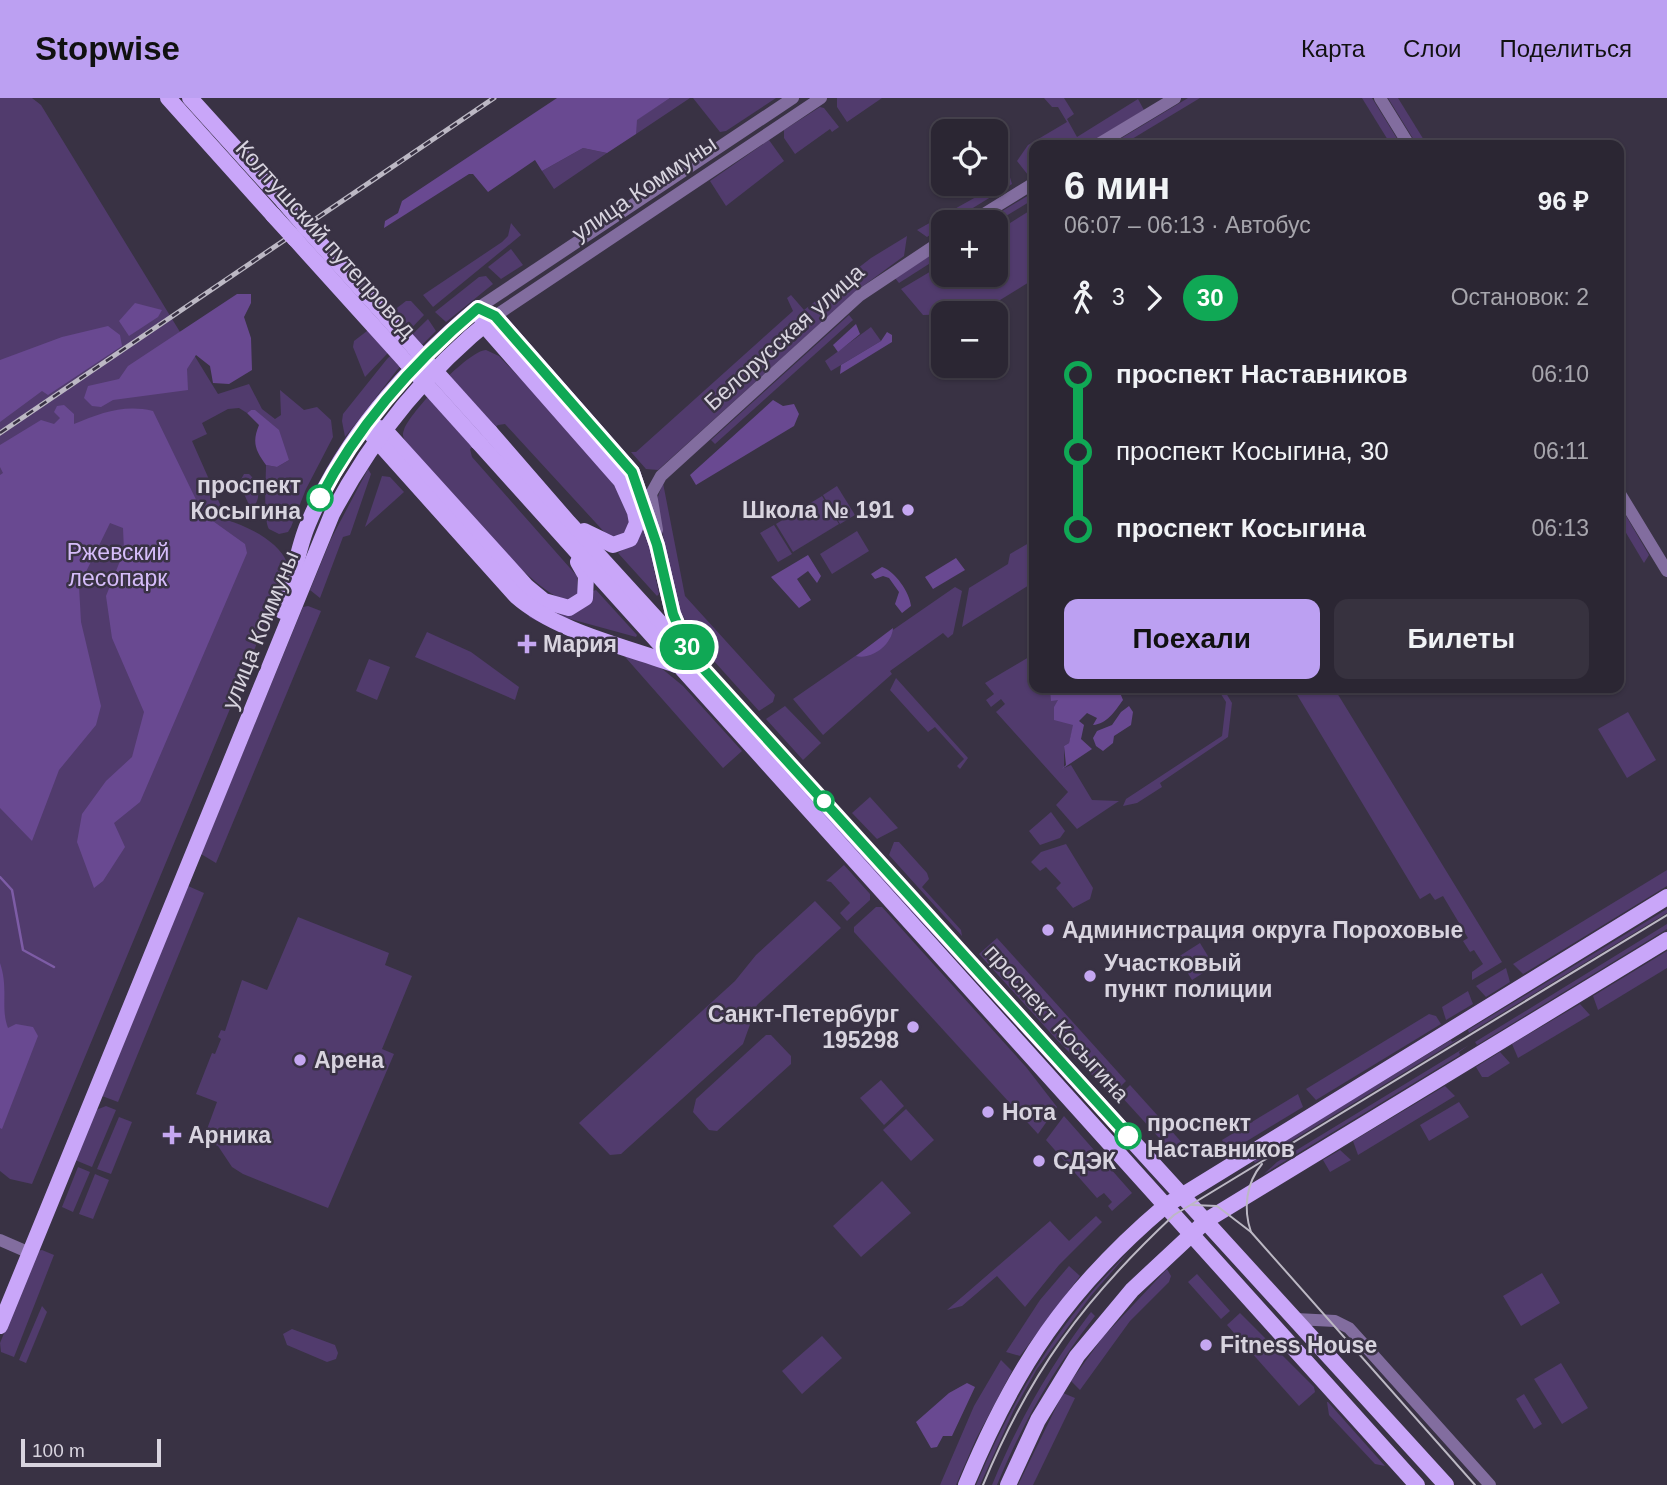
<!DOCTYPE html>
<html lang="ru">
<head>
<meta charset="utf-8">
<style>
	:root { --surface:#2b2633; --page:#37323f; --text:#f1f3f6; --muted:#a6a5ac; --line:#47434e; --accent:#bca0f2 }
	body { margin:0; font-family:Helvetica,sans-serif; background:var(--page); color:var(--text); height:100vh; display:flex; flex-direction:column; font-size:26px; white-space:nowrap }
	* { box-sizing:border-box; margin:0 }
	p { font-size:23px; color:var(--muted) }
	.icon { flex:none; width:38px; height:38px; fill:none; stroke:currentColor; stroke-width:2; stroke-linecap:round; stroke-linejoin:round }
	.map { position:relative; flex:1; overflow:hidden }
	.sheet { position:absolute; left:1029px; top:42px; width:595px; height:553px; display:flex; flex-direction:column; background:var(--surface); border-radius:14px; box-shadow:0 2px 5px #0004,0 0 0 2px var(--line) }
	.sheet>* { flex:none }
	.badge { padding:0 14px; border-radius:23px; font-size:24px; line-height:46px }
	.fabs { position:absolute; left:931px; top:21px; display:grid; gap:14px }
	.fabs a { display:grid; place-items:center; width:77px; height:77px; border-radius:14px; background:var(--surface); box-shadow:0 2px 5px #0004,0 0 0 2px var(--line); font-size:35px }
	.scale { position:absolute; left:21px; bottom:18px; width:140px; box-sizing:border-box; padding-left:7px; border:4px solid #d8d4df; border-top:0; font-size:19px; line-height:24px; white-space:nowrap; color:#d8d4df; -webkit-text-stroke:5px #393244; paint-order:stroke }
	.map>.badge { position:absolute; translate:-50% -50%; box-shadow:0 0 0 4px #fff }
	.legs { display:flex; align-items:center; gap:10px; height:77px; padding:0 35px; font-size:23px }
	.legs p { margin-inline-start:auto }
	.head { display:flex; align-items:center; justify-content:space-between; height:119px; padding:0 35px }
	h1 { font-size:38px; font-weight:600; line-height:52px }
	.button { display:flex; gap:14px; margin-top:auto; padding:14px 35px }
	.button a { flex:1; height:80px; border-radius:14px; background:var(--accent); color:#111; font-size:28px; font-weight:600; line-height:80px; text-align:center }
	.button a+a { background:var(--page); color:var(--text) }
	ul { padding:0 35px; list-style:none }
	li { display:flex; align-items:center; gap:24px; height:77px; font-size:26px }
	li i { display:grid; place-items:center; width:10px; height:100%; margin:0 9px; background:currentColor }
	li i::after { content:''; width:18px; height:18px; margin:-9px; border:5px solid; border-radius:50%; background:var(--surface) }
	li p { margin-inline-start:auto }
	li:first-child i { background:linear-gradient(#0000 50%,currentColor 0) }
	li:last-child i { background:linear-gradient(currentColor 50%,#0000 0) }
	header { display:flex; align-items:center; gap:42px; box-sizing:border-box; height:98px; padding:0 35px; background:var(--accent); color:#111 }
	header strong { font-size:33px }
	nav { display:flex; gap:38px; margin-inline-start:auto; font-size:24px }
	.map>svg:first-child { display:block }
</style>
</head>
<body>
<header>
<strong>Stopwise</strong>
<nav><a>Карта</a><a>Слои</a><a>Поделиться</a></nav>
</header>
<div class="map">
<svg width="1667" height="1387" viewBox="0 0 1667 1387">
	<rect width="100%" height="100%" fill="#393244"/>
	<g fill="#513b6d">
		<path d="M0 0H32L41 7 218 296 249 286 262 311 275 321 281 317 280 292 304 312 317 309 331 322 333 339 306 391 291 429 288 434 279 436 269 431C263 422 266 381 266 367L277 369 289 362 251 312 247 315 239 310 228 311 202 325 207 336 192 343 227 422C247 428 280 444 287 465L252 558 32 1086 10 1081 0 1073Z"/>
		<polygon points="670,0 690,0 636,36 636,22"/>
		<polygon points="693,0 776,0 726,33 720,34"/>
		<polygon points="837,0 882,0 847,24 837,9"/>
		<polygon points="1044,0 1064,0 1074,16 1067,21 1077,39 1138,1 1144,12 1086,47 1034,47 1034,77 1028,77 1017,63 1028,47 1067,24 1058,9 1052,9"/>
		<polygon points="1188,0 1200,0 1122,47 1110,47"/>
		<polygon points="1362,0 1372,0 1401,47 1391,47"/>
		<polygon points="1388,0 1398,0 1427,47 1417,47"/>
		<polygon points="820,9 824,10 839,29 832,34 830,31 795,56 784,40 784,32"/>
		<polygon points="769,42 784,63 726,108 710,83"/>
		<polygon points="583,50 607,55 554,91 542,73"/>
		<polygon points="996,71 1009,76 1012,86 950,124 943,124 943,128 927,139 917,132 1001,85"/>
		<polygon points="1034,94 1034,101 996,124 984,124"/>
		<polygon points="1034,110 1034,181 979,215 923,217 901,191 943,166 943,177 996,177 996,134"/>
		<polygon points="511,125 521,137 433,209 423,197 502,144 508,138"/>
		<polygon points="907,138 904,158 855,194 658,372 646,371 631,354 636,354 793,213 787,200 791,197 804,212 871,160"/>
		<polygon points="943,149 943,157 899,185 895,180"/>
		<polygon points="511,151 523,167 501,181 488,169"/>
		<polygon points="486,178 493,186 446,224 435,214 479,179"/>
		<polygon points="406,203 411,203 424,217 365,279 353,249 354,243"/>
		<polygon points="849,217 853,222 715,346 711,342"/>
		<polygon points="428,221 436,233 397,272 345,339 342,323 343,316 387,261"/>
		<polygon points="871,229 881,243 831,273 825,263"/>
		<path d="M486 252 499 258C530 292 621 377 629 419 630 425 627 430 625 435L613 439 607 437 505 326 498 327 470 351 472 359 577 478 578 495 567 502C533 499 432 373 405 343 403 338 402 337 404 332 409 315 469 252 486 252Z"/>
		<polygon points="368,371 371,376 350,437 343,439 320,500 310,492 331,441"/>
		<path d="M244 376H249C258 384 262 399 254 408L250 409 239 385Z"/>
		<polygon points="382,378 390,379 404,394 365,429"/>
		<polygon points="663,385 685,498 775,597 773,604 759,613 704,552 678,510 656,404"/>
		<polygon points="837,388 855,417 840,426 823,397"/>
		<polygon points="822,398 839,426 793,454 776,426"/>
		<polygon points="1619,406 1649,457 1644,465 1619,423"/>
		<polygon points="643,417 659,496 657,498 618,455 632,446"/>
		<polygon points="774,427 792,456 778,464 760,435"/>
		<polygon points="857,433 869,453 832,476 820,456"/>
		<polygon points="1034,442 1034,484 962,529 969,490 1008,466 1010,456"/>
		<polygon points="955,489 962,493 953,536 948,540 943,535 890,573 892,576 823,637 793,601"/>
		<polygon points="596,492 637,537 636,539 563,519 547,509"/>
		<polygon points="308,508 321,513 216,765 201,756 303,509"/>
		<polygon points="530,517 655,565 683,588 742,653 723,670 619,552 553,531 529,519"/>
		<polygon points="427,534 471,554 519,589 515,602 415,559"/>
		<polygon points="1034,556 1034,590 1050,590 1059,601 1061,622 1074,626 1069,645 1064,648 1064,670 1071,667 1092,702 1119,703 1077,731 1056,707 1068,694 996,614 1005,606 1001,601 991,609 986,602 994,596 985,585"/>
		<polygon points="369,561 390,569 377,602 356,593"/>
		<polygon points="896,580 968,660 960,671 957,668 964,661 935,629 928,634 890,592"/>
		<polygon points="1217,590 1223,590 1232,605 1228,639 1160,685 1162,689 1137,705 1123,708 1126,701 1222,638 1226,604"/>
		<polygon points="1293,590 1334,590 1502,864 1472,882 1472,874 1483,866 1474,852 1470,854 1463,843 1468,840 1443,798 1435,802 1430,795 1420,801"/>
		<polygon points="785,608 821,645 803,662 766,621"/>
		<polygon points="1628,614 1656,662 1627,680 1598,631"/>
		<polygon points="870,699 898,730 877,741 852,715"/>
		<polygon points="1051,714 1065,733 1060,740 1040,747 1029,733"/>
		<polygon points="894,744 899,744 927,775 929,781 922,789 961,832 962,838 889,757"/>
		<polygon points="1066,746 1093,790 1090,801 1073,810 1056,790 1061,785 1046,769 1040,773 1031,764 1041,754"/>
		<polygon points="844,767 870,796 870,802 847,823 840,815 850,805 831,784 826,783"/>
		<polygon points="1667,772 1667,788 1523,876 1513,866"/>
		<polygon points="188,788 204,795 118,1004 102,998"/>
		<polygon points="815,803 841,830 757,907 743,946 621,1056 610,1057 579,1025 735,883 756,857"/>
		<polygon points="876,809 882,809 1026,969 1057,1009 1038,1036 854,834 854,829"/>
		<polygon points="1667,811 1667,815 1469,935 1468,932"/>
		<polygon points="298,819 389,855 385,867 412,878 382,951 394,956 328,1110 243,1076 232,1069 218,1048 203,1042 217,1004 196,996 212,955 215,956 221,941 218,939 221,932 225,933 242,882 267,892"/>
		<polygon points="1667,826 1667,831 1477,947 1475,944"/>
		<polygon points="997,840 1126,983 1112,997 1057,942 979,856"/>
		<polygon points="1200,845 1214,868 1192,882 1178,859"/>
		<polygon points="1667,853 1667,870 1598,912 1593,898"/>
		<polygon points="1506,870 1510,884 1486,899 1476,888"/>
		<polygon points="1468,893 1473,906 1446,922 1442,909"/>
		<polygon points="1580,906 1590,917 1518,960 1512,946"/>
		<polygon points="1429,916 1436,918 1441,926 1316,1002 1306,991"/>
		<polygon points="766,937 771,937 791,958 791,966 717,1033 709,1032 693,1014 696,1001"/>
		<polygon points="1464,938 1255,1065 1253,1062 1451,942 1452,944"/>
		<polygon points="1469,947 1459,954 1460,957 1264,1076 1277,1064"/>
		<polygon points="1500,954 1510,965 1488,979 1482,979 1476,969"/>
		<polygon points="881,982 904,1008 884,1027 860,1000"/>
		<polygon points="1130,987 1167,1028 1161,1042 1120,997"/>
		<polygon points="1445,988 1455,998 1358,1057 1353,1043"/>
		<polygon points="1298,996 1303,1009 1229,1054 1222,1042"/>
		<polygon points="1459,1004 1469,1019 1429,1043 1420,1027"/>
		<polygon points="106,1008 116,1012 92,1069 75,1062 96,1012"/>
		<polygon points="906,1011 934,1042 911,1063 883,1032"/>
		<polygon points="1064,1018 1132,1095 1112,1113 1108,1108 1112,1104 1104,1095 1097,1100 1046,1042"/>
		<polygon points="119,1019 132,1024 111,1076 97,1071"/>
		<polygon points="1169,1030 1190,1054 1178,1061 1163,1044"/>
		<polygon points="1340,1052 1351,1062 1330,1074 1323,1062"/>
		<polygon points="78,1069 90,1074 73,1114 62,1109"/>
		<polygon points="95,1076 109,1082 93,1121 79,1116"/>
		<polygon points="882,1083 911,1115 861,1159 833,1128"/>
		<polygon points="1096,1118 1102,1124 1059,1167 1025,1209 997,1178 962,1208 947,1212 1050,1123 1069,1143"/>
		<polygon points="42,1152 54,1157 14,1259 1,1254 0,1245 38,1153"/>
		<path d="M1129 1154 1090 1199 1037 1271 1014 1312 980 1387H976C1013 1299 1060 1221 1129 1154Z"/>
		<polygon points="1069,1168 1080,1178 1020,1258 1006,1254 1040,1202"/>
		<polygon points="1167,1171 1171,1178 1169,1184 1130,1223 1080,1292 1071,1283 1103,1239"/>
		<polygon points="1542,1175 1560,1205 1521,1228 1503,1198"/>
		<polygon points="1197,1176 1230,1213 1221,1221 1188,1184"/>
		<polygon points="42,1208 47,1214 26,1265 19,1262"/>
		<path d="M1091 1214 1095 1218C1054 1270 1022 1326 997 1387H992C1018 1324 1050 1268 1091 1214Z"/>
		<polygon points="1240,1215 1314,1289 1315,1294 1299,1308 1227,1227"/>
		<polygon points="292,1231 335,1247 338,1255 336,1261 327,1264 287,1247 283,1236"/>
		<polygon points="822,1238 842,1260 802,1296 782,1273"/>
		<polygon points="1001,1262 1012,1273 976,1341 956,1387 940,1387 974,1308"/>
		<polygon points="1561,1265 1588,1310 1562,1326 1534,1281"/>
		<polygon points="1063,1295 1075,1300 1033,1387 1018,1387"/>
		<polygon points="1524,1296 1542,1326 1534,1331 1516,1301"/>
		<polygon points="1327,1304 1328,1304 1385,1368 1375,1366 1329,1317"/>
	</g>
	<g fill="#694991">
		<polygon points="557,0 670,0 637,22 636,36 607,55 583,50 542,73 535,62 488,94 473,76 469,76 384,130 385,123 398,115 402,103"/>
		<polygon points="237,196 251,196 251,205 244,219 251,240 252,272 229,286 213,285 210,268 196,257 187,271 188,292 113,302 101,309 92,308 84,300 88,288 119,281 128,268"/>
		<polygon points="135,205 162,212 158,219 129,238 119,223"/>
		<polygon points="856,226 860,236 838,254 833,247"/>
		<polygon points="108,228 120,237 122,248 48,297 42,293 0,324 0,262 62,239"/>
		<polygon points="887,234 892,237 892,244 840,276 841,267 881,243"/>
		<polygon points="773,302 783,308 794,306 799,316 794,328 696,387 690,377"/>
		<path d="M64 307 74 316V326C101 315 124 306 153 313L203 416 245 446 247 455 140 704 114 725 125 749 103 783 94 790 77 744 82 716 106 683 132 659 144 614 112 540 106 498 124 453 123 430 110 425 79 488 81 524 101 608 96 627 59 672 32 743 0 710V377L3 375 0 369V347L41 322 54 326 60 320 54 314 57 308Z"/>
		<path d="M251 312H255L279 332 289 362 277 369 266 367C255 352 252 344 259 327L247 315Z"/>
		<polygon points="808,457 821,478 817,485 808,473 797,481 811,502 799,510 771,479"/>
		<polygon points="956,460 965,472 933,491 925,479"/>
		<path d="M882 469C895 473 910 495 911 508L902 515 895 506 899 494 889 480 883 478 875 481 871 476Z"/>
		<path d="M893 530C892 547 871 562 856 558Z"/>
		<path d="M1118 590 1123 602C1115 613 1107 626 1093 627L1097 620 1087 615 1079 623 1084 627 1081 641 1092 651 1062 671 1066 667 1064 648 1069 645 1073 627 1054 622V609L1058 602 1051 603 1050 591Z"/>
		<polygon points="1129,608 1133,614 1131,627 1114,638 1113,645 1103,653 1096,648 1093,640 1097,633 1112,627 1121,614"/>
		<path d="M0 865C9 892 0 909 8 930L16 926 33 929 38 938 2 1031 0 1030Z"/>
		<polygon points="967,1285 975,1289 952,1338 943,1338 937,1349 931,1350 916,1324 949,1295"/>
	</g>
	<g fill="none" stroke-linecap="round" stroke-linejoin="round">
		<polyline stroke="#7d5ca6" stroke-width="2.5" points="0,779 12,792 23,852 54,869"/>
		<g stroke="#826d9f" stroke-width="12">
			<polyline points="1380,0 1409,47"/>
			<polyline points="1097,47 1175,0"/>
			<polyline points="971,124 1034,85"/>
			<polyline points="478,210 793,0"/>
			<polyline points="495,218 821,0"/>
			<polyline points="1619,394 1667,473"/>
			<polyline points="657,432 651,396 661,378 859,198 943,142"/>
			<polyline points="0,1142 30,1155"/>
			<polyline points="1296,1221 1335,1223 1349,1230 1490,1387"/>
		</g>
		<g stroke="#c9a6f9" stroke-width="16">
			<polyline points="168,0 273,117"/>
			<polyline points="190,0 284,104"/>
			<polyline points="308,132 418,254"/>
			<polyline points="295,141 406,264"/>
			<polyline points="488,215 495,218 632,374 657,447 673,516 685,544"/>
			<polyline points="481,218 484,227 621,383 635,414 637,425 630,441 613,447 584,433"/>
			<polyline points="375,329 384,331 527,489 544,503 569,510 585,500 586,478 578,464"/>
			<polyline points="490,334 569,425 1446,1387"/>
			<path d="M371 336 516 498C557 534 624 548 676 567"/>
			<polyline points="478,344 1417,1387"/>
			<path d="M282 513C294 485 296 454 308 426 344 340 407 269 478 210"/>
			<path d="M0 1228 332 416C373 338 426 273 495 218"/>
			<path d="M966 1387C1015 1269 1067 1191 1165 1108L1667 799"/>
			<polyline points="1008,1387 1038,1322 1077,1258 1132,1192 1207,1122 1667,842"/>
		</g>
		<g stroke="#bcb8c4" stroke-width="2">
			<polyline points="1192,1107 1217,1108 1251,1134 1475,1387"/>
			<path d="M1251 1134C1243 1111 1246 1085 1262 1066"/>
			<path d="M983 1387C1030 1274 1084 1201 1174 1117L1667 817"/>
		</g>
		<defs>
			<polyline id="rail" points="0,335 494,0"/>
		</defs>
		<use href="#rail" stroke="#bcb8c4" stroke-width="5"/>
		<use href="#rail" stroke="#393244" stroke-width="2.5" stroke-dasharray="8" stroke-linecap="butt"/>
		<g stroke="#c9a6f9" stroke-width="16">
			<polyline points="284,104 308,132"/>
			<polyline points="273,117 295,141"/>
			<polyline points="418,254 490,334"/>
			<polyline points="406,264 478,344"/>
		</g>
	</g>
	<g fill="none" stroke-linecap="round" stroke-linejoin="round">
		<defs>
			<path id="line-1" d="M320 400C359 325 414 264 478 210L495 218 632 374 657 447 673 516 690 556 1128 1038"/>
		</defs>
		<use href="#line-1" stroke="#fff" stroke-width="16"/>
		<use href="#line-1" stroke="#10a855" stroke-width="10"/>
	</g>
	<g fill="#fff" stroke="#10a855" stroke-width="3.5">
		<circle cx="320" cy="400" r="12"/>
		<circle cx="824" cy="703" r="9"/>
		<circle cx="1128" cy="1038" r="12"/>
	</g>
	<g fill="#c5a7f1" stroke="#393244" stroke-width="2.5">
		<circle cx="908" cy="412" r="7"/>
		<path d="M523.5 535.5h7v7h7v7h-7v7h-7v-7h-7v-7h7z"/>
		<circle cx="1048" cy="832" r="7"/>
		<circle cx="1090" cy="878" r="7"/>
		<circle cx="913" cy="929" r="7"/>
		<circle cx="300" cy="962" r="7"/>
		<circle cx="988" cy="1014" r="7"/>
		<path d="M168.5 1026.5h7v7h7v7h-7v7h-7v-7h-7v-7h7z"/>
		<circle cx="1039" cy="1063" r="7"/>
		<circle cx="1206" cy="1247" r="7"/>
	</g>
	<g text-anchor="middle" stroke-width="5" stroke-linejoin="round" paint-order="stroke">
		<g font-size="23" fill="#d8d4df" stroke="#393244">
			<text transform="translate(644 90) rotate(-34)" y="8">улица Коммуны</text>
			<text transform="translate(326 141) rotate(48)" y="8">Колтушский путепровод</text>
			<text transform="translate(784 239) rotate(-42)" y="8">Белорусская улица</text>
			<text transform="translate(260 532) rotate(-68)" y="8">улица Коммуны</text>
			<text transform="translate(1057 925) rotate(48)" y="8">проспект Косыгина</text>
		</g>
		<g font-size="23" font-weight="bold" fill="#d8d4df" stroke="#393244" text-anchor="end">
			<text x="301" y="395">проспект<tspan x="301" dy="26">Косыгина</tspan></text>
			<text x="1147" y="1033" text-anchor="start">проспект<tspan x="1147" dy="26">Наставников</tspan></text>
		</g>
		<g font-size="23" font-weight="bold" fill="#d8d4df" stroke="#393244" text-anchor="start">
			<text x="894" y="420" text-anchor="end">Школа № 191</text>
			<text x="543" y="554">Мария</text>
			<text x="1062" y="840">Администрация округа Пороховые</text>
			<text x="1104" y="873">Участковый<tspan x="1104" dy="26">пункт полиции</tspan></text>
			<text x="899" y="924" text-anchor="end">Санкт-Петербург<tspan x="899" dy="26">195298</tspan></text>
			<text x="314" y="970">Арена</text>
			<text x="1002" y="1022">Нота</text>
			<text x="188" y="1045">Арника</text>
			<text x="1053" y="1071">СДЭК</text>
			<text x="1220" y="1255">Fitness House</text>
		</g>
		<g font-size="23" fill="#d6bdfa" stroke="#393244">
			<text x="118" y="462">Ржевский<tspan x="118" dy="26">лесопарк</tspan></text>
		</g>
	</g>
</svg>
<div class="fabs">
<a><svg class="icon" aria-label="locate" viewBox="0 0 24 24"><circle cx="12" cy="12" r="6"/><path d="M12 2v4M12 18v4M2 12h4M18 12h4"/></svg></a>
<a>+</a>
<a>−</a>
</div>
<div class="scale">100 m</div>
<b class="badge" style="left:687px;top:549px;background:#10a855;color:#fff">30</b>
<section class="sheet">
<div class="head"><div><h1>6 мин</h1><p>06:07 – 06:13 · Автобус</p></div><b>96 ₽</b></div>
<div class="legs"><svg class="icon" aria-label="walk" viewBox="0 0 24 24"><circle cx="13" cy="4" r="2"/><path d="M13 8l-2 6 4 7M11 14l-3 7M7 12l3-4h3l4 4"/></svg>3<svg class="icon" aria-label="forward" viewBox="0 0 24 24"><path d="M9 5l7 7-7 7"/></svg><b class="badge" style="background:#10a855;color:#fff">30</b><p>Остановок: 2</p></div>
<ul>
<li><i style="color:#10a855"></i><b>проспект Наставников</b><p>06:10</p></li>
<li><i style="color:#10a855"></i><span>проспект Косыгина, 30</span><p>06:11</p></li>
<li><i style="color:#10a855"></i><b>проспект Косыгина</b><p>06:13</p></li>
</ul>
<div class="button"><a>Поехали</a><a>Билеты</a></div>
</section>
</div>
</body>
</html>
